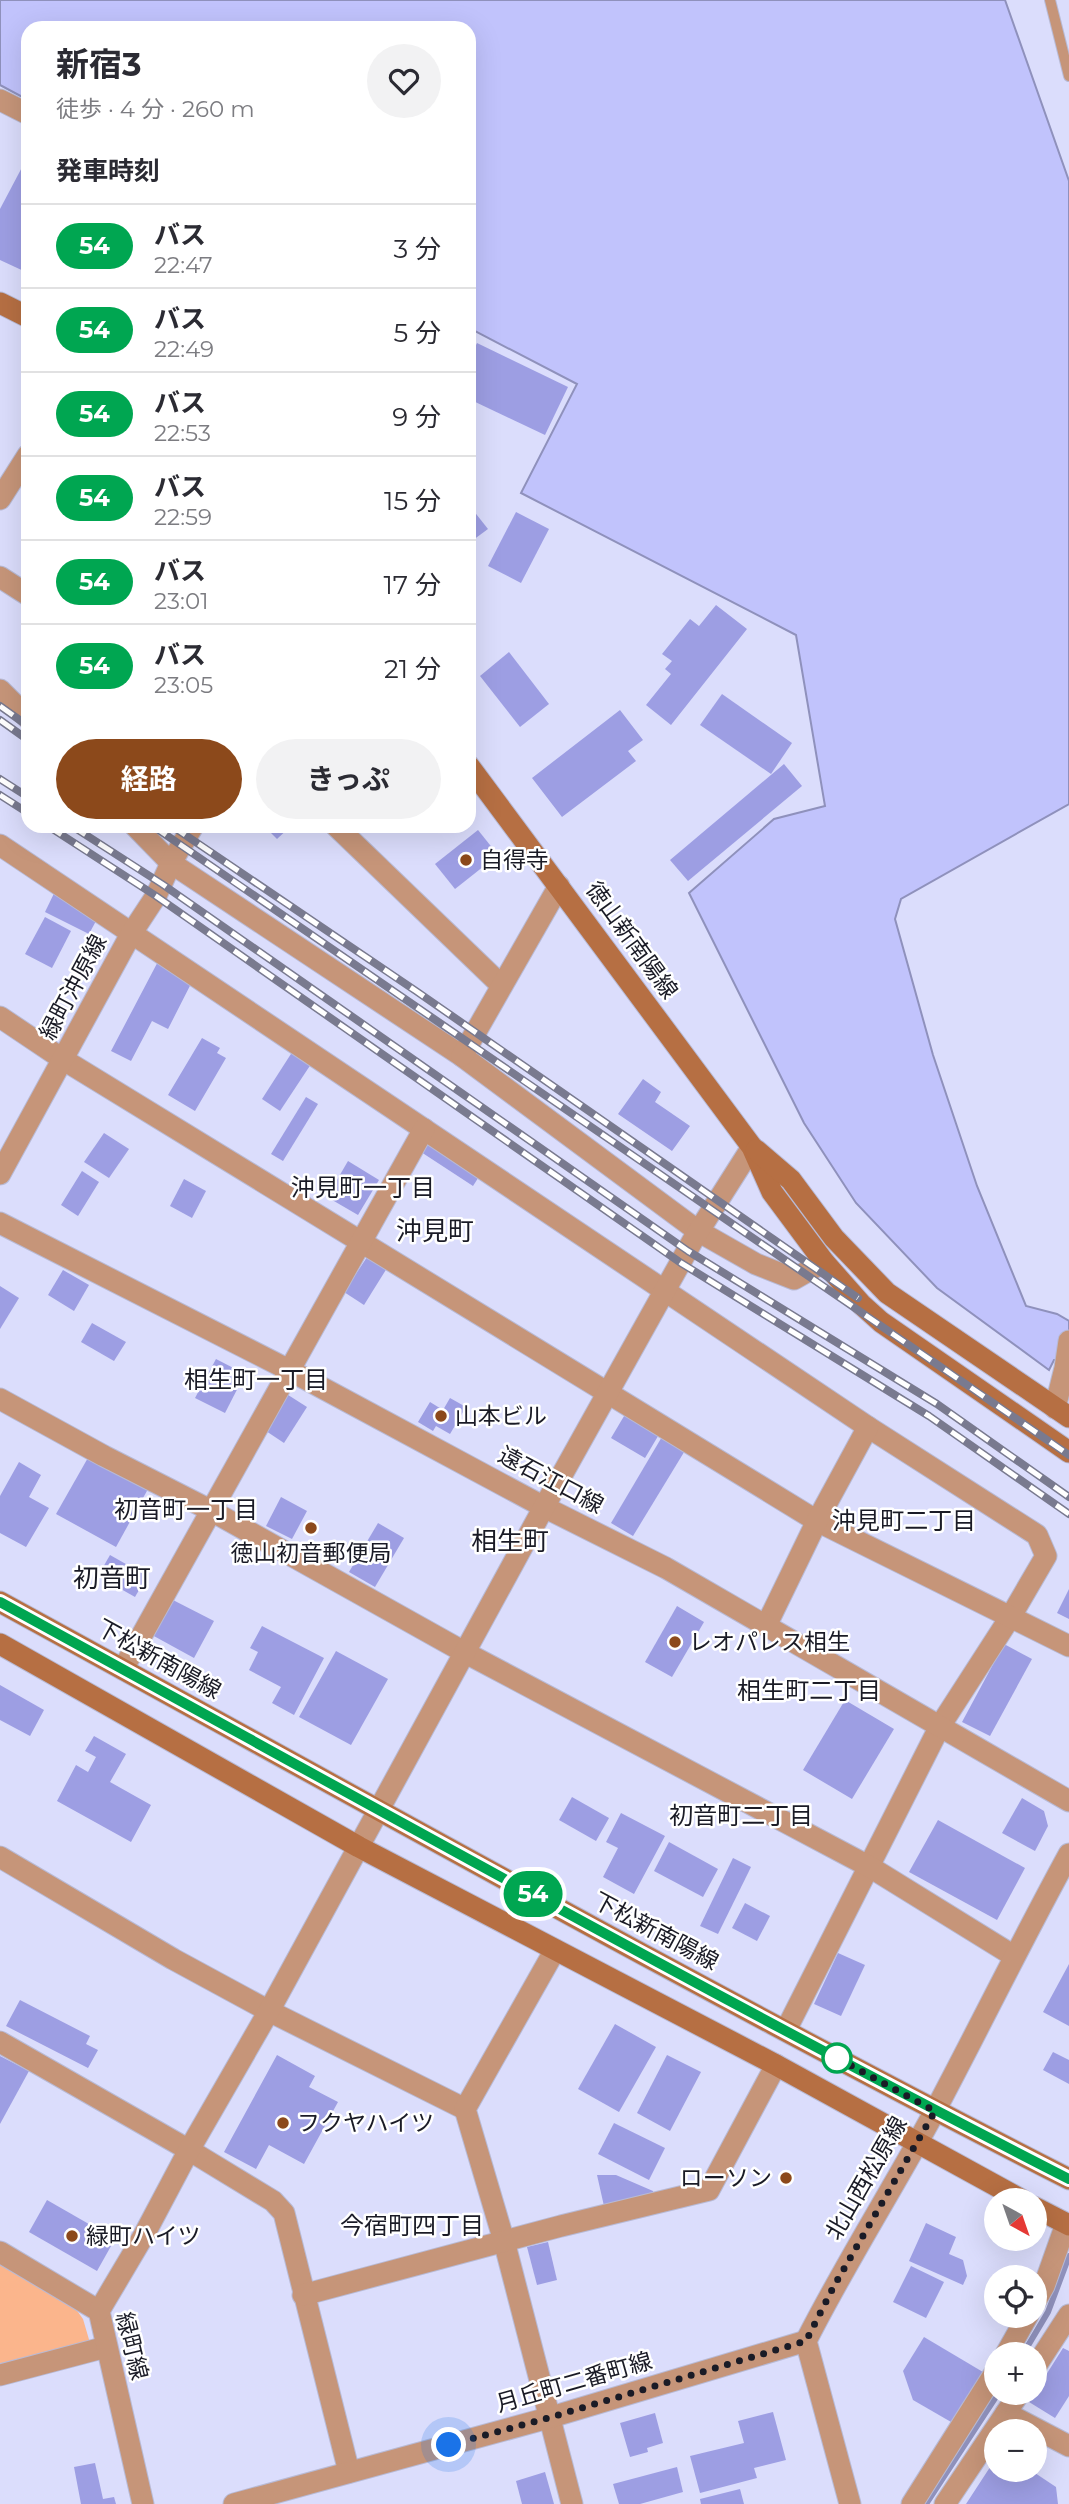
<!DOCTYPE html>
<html lang="ja">
<head>
<meta charset="utf-8">
<style>
	:root { --surface:#fff; --page:#f2f2f3; --text:#2b2b33; --muted:#7c7c81; --line:#e1e1e2; --accent:#8c491b }
	body { margin:0; font-family:Montserrat,"Noto Sans JP",sans-serif; background:var(--page); color:var(--text); height:100vh; display:flex; flex-direction:column; font-size:26px; white-space:nowrap }
	* { box-sizing:border-box; margin:0 }
	p { font-size:23px; color:var(--muted) }
	.icon { flex:none; width:38px; height:38px; fill:none; stroke:currentColor; stroke-width:2; stroke-linecap:round; stroke-linejoin:round }
	.map { position:relative; flex:1; overflow:hidden }
	.side { position:absolute; left:21px; top:21px; width:455px; height:812px; display:flex; flex-direction:column; background:var(--surface); border-radius:21px; box-shadow:0 7px 28px #0002 }
	.side>* { flex:none }
	.badge { padding:0 14px; border-radius:23px; font-size:24px; line-height:46px }
	.needle { width:46px; rotate:140deg }
	.tools { position:absolute; left:984px; top:2188px; display:grid; gap:14px }
	.tools a { display:grid; place-items:center; width:63px; height:63px; border-radius:50%; background:var(--surface); box-shadow:0 7px 28px #0002; font-size:35px }
	.you { position:absolute; width:35px; height:35px; margin:-18px; border:5px solid #fff; border-radius:50%; background:#1a73e8; box-shadow:0 0 0 10px #1a73e833 }
	.map>.badge { position:absolute; translate:-50% -50%; box-shadow:0 0 0 4px #fff }
	h2 { padding:0 35px; font-size:26px; line-height:63px }
	.round { display:grid; place-items:center; flex:none; width:74px; height:74px; border-radius:37px; background:var(--page) }
	.headline { display:flex; align-items:center; justify-content:space-between; height:119px; padding:0 35px }
	h1 { font-size:33px; font-weight:700; line-height:52px }
	.primary-button { display:flex; gap:14px; margin-top:auto; padding:14px 35px }
	.primary-button a { flex:1; height:80px; border-radius:42px; background:var(--accent); color:#fff; font-size:28px; font-weight:700; line-height:80px; text-align:center }
	.primary-button a+a { background:var(--page); color:var(--text) }
	ul { padding:0; list-style:none }
	li { display:flex; align-items:center; gap:21px; height:84px; padding:0 35px; border-top:2px solid var(--line) }
	li div { flex:1 }
	li b { display:block; font-size:26px }
	li em { font-style:normal }
	li .badge { min-width:77px; font-weight:700; text-align:center }
	.map>svg:first-child { display:block }
</style>
</head>
<body>
<div class="map">
<svg width="1069" height="2504" viewBox="0 0 1069 2504">
	<rect width="100%" height="100%" fill="#dbddfc"/>
	<polygon fill="#fbb58c" points="0,2260 70,2301 83,2319 90,2343 0,2366"/>
	<polygon fill="#c1c3fc" stroke="#8f91bc" stroke-width="2" points="0,0 1005,0 1069,181 1069,804 901,899 895,919 933,1055 977,1186 1026,1306 1057,1314 1069,1321 1069,1360 1054,1360 1049,1370 937,1288 856,1203 804,1123 689,893 774,819 825,806 796,635 521,493 577,384 469,328 469,28 28,28 28,100 0,85"/>
	<g fill="none" stroke-linecap="round" stroke-linejoin="round">
		<g stroke="#8f91bc" stroke-width="6">
			<polyline points="1023,2354 1048,2312 1069,2256"/>
			<polyline points="926,2504 999,2392"/>
		</g>
	</g>
	<g fill="#9d9ee3">
		<polygon points="28,156 28,273 0,260 0,209"/>
		<polygon points="477,343 568,387 545,435 469,399 469,359"/>
		<polygon points="469,505 488,529 469,543"/>
		<polygon points="516,512 549,529 521,583 488,566"/>
		<polygon points="716,605 747,629 671,725 646,705 671,674 665,669 672,661 662,654 690,619 699,626"/>
		<polygon points="509,652 549,704 520,727 480,676"/>
		<polygon points="722,694 792,743 771,774 700,725"/>
		<polygon points="620,710 643,740 628,751 636,761 562,817 532,778"/>
		<polygon points="784,764 802,786 688,881 670,860"/>
		<polygon points="264,826 291,826 277,839"/>
		<polygon points="478,830 498,855 455,889 435,864"/>
		<polygon points="59,883 104,906 89,934 45,912"/>
		<polygon points="45,917 71,931 52,968 25,954"/>
		<polygon points="163,952 198,970 168,1029 152,1021 131,1061 111,1051"/>
		<polygon points="202,1038 220,1048 217,1053 226,1058 195,1111 168,1095"/>
		<polygon points="298,1043 317,1055 280,1111 262,1099"/>
		<polygon points="643,1079 661,1092 655,1102 690,1126 672,1151 618,1114"/>
		<polygon points="306,1097 318,1104 283,1161 271,1154"/>
		<polygon points="435,1130 487,1164 473,1186 421,1152"/>
		<polygon points="104,1133 129,1149 109,1178 84,1162"/>
		<polygon points="348,1161 379,1180 358,1215 327,1197"/>
		<polygon points="82,1171 99,1182 78,1216 61,1205"/>
		<polygon points="184,1179 206,1191 192,1218 170,1206"/>
		<polygon points="373,1248 392,1260 364,1305 344,1292"/>
		<polygon points="63,1270 89,1285 74,1311 48,1295"/>
		<polygon points="0,1286 19,1298 0,1329"/>
		<polygon points="92,1323 126,1342 114,1361 81,1342"/>
		<polygon points="216,1359 245,1374 225,1413 195,1398"/>
		<polygon points="285,1393 307,1407 284,1443 263,1429"/>
		<polygon points="450,1398 466,1407 450,1434 436,1426 433,1431 418,1422 430,1402 443,1410"/>
		<polygon points="630,1406 664,1426 645,1458 611,1438"/>
		<polygon points="666,1430 689,1444 633,1536 611,1523"/>
		<polygon points="89,1456 148,1489 116,1547 56,1514"/>
		<polygon points="19,1462 41,1475 29,1497 49,1508 26,1547 0,1533 0,1496"/>
		<polygon points="281,1497 307,1511 292,1539 266,1526"/>
		<polygon points="378,1523 404,1538 375,1587 349,1572"/>
		<polygon points="110,1555 147,1576 135,1597 98,1576"/>
		<polygon points="1069,1589 1069,1619 1057,1613"/>
		<polygon points="171,1599 214,1621 194,1658 152,1635"/>
		<polygon points="677,1606 704,1622 672,1677 645,1662"/>
		<polygon points="262,1626 324,1658 294,1715 272,1703 281,1687 249,1670 258,1652 250,1648"/>
		<polygon points="1004,1644 1032,1659 990,1736 962,1722"/>
		<polygon points="336,1651 388,1679 351,1745 299,1717"/>
		<polygon points="0,1685 44,1710 30,1736 0,1720"/>
		<polygon points="845,1700 894,1729 852,1799 803,1770"/>
		<polygon points="94,1736 126,1754 110,1782 151,1805 131,1842 57,1801 76,1765 88,1772 96,1757 85,1751"/>
		<polygon points="572,1797 609,1818 596,1841 559,1820"/>
		<polygon points="1022,1798 1044,1811 1048,1826 1035,1851 1002,1833"/>
		<polygon points="621,1813 665,1836 634,1894 603,1877 618,1848 606,1842"/>
		<polygon points="938,1820 1025,1868 997,1920 909,1872"/>
		<polygon points="669,1842 718,1869 703,1897 654,1871"/>
		<polygon points="733,1858 751,1867 718,1934 700,1926"/>
		<polygon points="745,1903 770,1916 757,1941 732,1928"/>
		<polygon points="838,1953 865,1965 841,2016 814,2004"/>
		<polygon points="1069,1964 1069,2026 1043,2012"/>
		<polygon points="20,2000 90,2036 86,2044 98,2050 88,2068 6,2026"/>
		<polygon points="615,2024 656,2047 619,2112 578,2089"/>
		<polygon points="1053,2052 1069,2060 1069,2084 1043,2070"/>
		<polygon points="277,2055 315,2076 309,2087 338,2102 304,2164 269,2145 256,2169 224,2152"/>
		<polygon points="667,2055 701,2072 670,2131 637,2113"/>
		<polygon points="0,2056 29,2071 0,2124"/>
		<polygon points="614,2123 665,2148 649,2180 598,2154"/>
		<polygon points="597,2175 616,2175 653,2191 655,2203 606,2215"/>
		<polygon points="47,2200 115,2239 97,2271 29,2232"/>
		<polygon points="926,2223 956,2237 949,2254 963,2260 967,2276 963,2285 909,2261"/>
		<polygon points="548,2242 557,2280 537,2285 527,2247"/>
		<polygon points="911,2266 944,2282 926,2318 893,2302"/>
		<polygon points="924,2337 988,2375 958,2426 913,2400 903,2371"/>
		<polygon points="1063,2348 1069,2351 1069,2396 1055,2418 1029,2402"/>
		<polygon points="773,2412 786,2460 754,2468 757,2478 700,2493 690,2456 744,2443 738,2421"/>
		<polygon points="655,2413 663,2443 647,2448 648,2452 630,2457 620,2423"/>
		<polygon points="996,2458 996,2469 1029,2469 1056,2487 1058,2504 966,2504"/>
		<polygon points="95,2463 103,2499 114,2497 116,2504 81,2504 74,2467"/>
		<polygon points="677,2467 683,2492 640,2504 619,2504 613,2484"/>
		<polygon points="545,2472 554,2504 522,2504 516,2481"/>
		<polygon points="740,2489 744,2504 701,2504 700,2499"/>
	</g>
	<g fill="none" stroke-linecap="round" stroke-linejoin="round">
		<defs>
			<polyline id="service" points="1050,0 1069,76"/>
			<g id="minor">
				<polyline points="0,100 28,114"/>
				<polyline points="0,499 28,455"/>
				<polyline points="0,577 28,595"/>
				<polyline points="0,690 28,718"/>
				<polyline points="135,826 171,863 462,1056 698,1231 756,1264 794,1279 824,1262"/>
				<polyline points="336,826 501,985"/>
				<polyline points="0,845 868,1427 1037,1535 1046,1556 1011,1616 940,1726 786,2030"/>
				<polyline points="0,1017 64,1060 817,1521 1069,1646"/>
				<polyline points="462,1056 559,886"/>
				<polyline points="0,1399 104,1456 210,1510 464,1652 870,1867 1014,1956"/>
				<polyline points="1055,1408 1065,1368 1069,1341"/>
				<polyline points="766,1626 817,1521 868,1427"/>
				<polyline points="123,1669 424,1129"/>
				<polyline points="0,1857 173,1959 269,2011 465,2109"/>
				<polyline points="555,1950 465,2109 504,2241 572,2504"/>
				<polyline points="0,2042 189,2150 273,2201 284,2213 349,2472"/>
				<polyline points="303,2295 561,2226 709,2190 776,2065"/>
				<polyline points="1034,2304 1044,2286 1066,2224"/>
				<polyline points="1006,2354 1028,2315"/>
				<polyline points="1034,2369 1069,2315"/>
				<polyline points="0,2375 106,2347"/>
				<polyline points="1006,2413 1069,2446"/>
				<polyline points="912,2504 996,2371"/>
				<polyline points="945,2504 1020,2392"/>
			</g>
			<g id="tertiary">
				<polyline points="0,1174 131,934 156,896 171,863 193,826"/>
				<polyline points="0,1223 289,1370 544,1507 666,1568 1069,1801"/>
				<polyline points="0,2252 99,2311 143,2504"/>
				<polyline points="99,2311 144,2235 189,2150 269,2011 544,1507 693,1240 752,1147"/>
				<polyline points="234,2504 548,2418 806,2341"/>
				<path d="M850 2504 806 2341C846 2262 894 2187 936 2109 981 2024 1023 1938 1069 1854"/>
			</g>
			<g id="secondary">
				<polyline points="0,303 28,317"/>
				<polyline points="469,766 752,1147 772,1192 824,1262 861,1304 881,1322 1069,1452"/>
				<polyline points="756,1150 791,1180 834,1238 887,1293 1069,1417"/>
				<path d="M0 1602C355 1796 708 1995 1069 2179"/>
				<polyline points="0,1644 359,1847 776,2065 1022,2200"/>
				<polyline points="1034,2207 1069,2225"/>
			</g>
		</defs>
		<use href="#service" stroke="#b8bad5" stroke-width="12"/>
		<use href="#minor" stroke="#b8bad5" stroke-width="23"/>
		<use href="#tertiary" stroke="#b8bad5" stroke-width="23"/>
		<use href="#secondary" stroke="#b8bad5" stroke-width="23"/>
		<use href="#service" stroke="#c69579" stroke-width="10"/>
		<use href="#minor" stroke="#c69579" stroke-width="21"/>
		<use href="#tertiary" stroke="#c69579" stroke-width="21"/>
		<use href="#secondary" stroke="#b66f43" stroke-width="21"/>
		<defs>
			<g id="rail">
				<polyline points="0,706 28,726"/>
				<polyline points="0,720 28,740"/>
				<polyline points="0,779 28,797"/>
				<polyline points="0,795 28,813"/>
				<polyline points="48,826 156,896 681,1263 929,1416 1069,1514"/>
				<polyline points="72,826 162,884 688,1251 937,1404 1069,1497"/>
				<polyline points="153,826 1069,1455"/>
				<polyline points="172,826 416,991 858,1298"/>
			</g>
		</defs>
		<use href="#rail" stroke="#797a8f" stroke-width="8"/>
		<use href="#rail" stroke="#fff" stroke-width="5" stroke-dasharray="16" stroke-linecap="butt"/>
	</g>
	<g fill="none" stroke-linecap="round" stroke-linejoin="round">
		<defs>
			<path id="line" d="M0 1602C355 1796 709 1995 1069 2179"/>
		</defs>
		<use href="#line" stroke="#fff" stroke-width="16"/>
		<use href="#line" stroke="#00a651" stroke-width="10"/>
		<polyline stroke="#1a1b26" stroke-width="7" stroke-dasharray="0 12.6" points="449,2445 548,2418 806,2341 834,2286 935,2111 828,2053 837,2058"/>
	</g>
	<g fill="#8c491b" stroke="#fff" stroke-width="2.5">
		<circle cx="466" cy="860" r="7"/>
		<circle cx="441" cy="1416" r="7"/>
		<circle cx="311" cy="1528" r="7"/>
		<circle cx="675" cy="1642" r="7"/>
		<circle cx="283" cy="2123" r="7"/>
		<circle cx="786" cy="2178" r="7"/>
		<circle cx="72" cy="2236" r="7"/>
	</g>
	<circle fill="#fff" stroke="#00a651" stroke-width="3.5" cx="837" cy="2058" r="14"/>
	<g text-anchor="middle" stroke-width="5" stroke-linejoin="round" paint-order="stroke">
		<g font-size="23" fill="#1a1b26" stroke="#fff" text-anchor="start">
			<text x="480" y="868">自得寺</text>
			<text x="455" y="1424">山本ビル</text>
			<text x="311" y="1561" text-anchor="middle">徳山初音郵便局</text>
			<text x="689" y="1650">レオパレス相生</text>
			<text x="297" y="2131">フクヤハイツ</text>
			<text x="772" y="2186" text-anchor="end">ローソン</text>
			<text x="86" y="2244">緑町ハイツ</text>
		</g>
		<g font-size="23" fill="#1a1b26" stroke="#fff">
			<text transform="translate(632 940) rotate(54)" y="8">徳山新南陽線</text>
			<text transform="translate(73 987) rotate(-62)" y="8">緑町沖原線</text>
			<text transform="translate(551 1480) rotate(28)" y="8">遠石江口線</text>
			<text transform="translate(159 1659) rotate(29)" y="8">下松新南陽線</text>
			<text transform="translate(656 1931) rotate(28)" y="8">下松新南陽線</text>
			<text transform="translate(866 2178) rotate(-60)" y="8">北山西松原線</text>
			<text transform="translate(132 2346) rotate(76)" y="8">緑町線</text>
			<text transform="translate(574 2382) rotate(-16)" y="8">月丘町二番町線</text>
		</g>
		<g font-size="24" fill="#1a1b26" stroke="#fff">
			<text x="363" y="1196">沖見町一丁目</text>
			<text x="256" y="1388">相生町一丁目</text>
			<text x="186" y="1518">初音町一丁目</text>
			<text x="904" y="1529">沖見町二丁目</text>
			<text x="809" y="1699">相生町二丁目</text>
			<text x="741" y="1824">初音町二丁目</text>
			<text x="412" y="2234">今宿町四丁目</text>
		</g>
		<g font-size="26" fill="#1a1b26" stroke="#fff">
			<text x="435" y="1240">沖見町</text>
			<text x="510" y="1550">相生町</text>
			<text x="112" y="1587">初音町</text>
		</g>
	</g>
</svg>
<div class="tools">
<a><svg class="needle" viewBox="-14 -14 28 28"><path d="M0-13l5 13h-10z" fill="#e53935"/><path d="M0 13l5-13h-10z" fill="#7c7c81"/></svg></a>
<a><svg class="icon" aria-label="locate" viewBox="0 0 24 24"><circle cx="12" cy="12" r="6"/><path d="M12 2v4M12 18v4M2 12h4M18 12h4"/></svg></a>
<a>+</a>
<a>−</a>
</div>
<div class="you" style="left:449px;top:2445px"></div>
<b class="badge" style="left:533px;top:1894px;background:#00a651;color:#fff">54</b>
<section class="side">
<div class="headline"><div><h1>新宿3</h1><p>徒歩 · 4 分 · 260 m</p></div><a class="round"><svg class="icon" aria-label="heart" viewBox="0 0 24 24"><path d="M12 20l-8-8c-3-5 5-10 8-4 3-6 11-1 8 4z"/></svg></a></div>
<h2>発車時刻</h2>
<ul>
<li><span class="badge" style="background:#00a651;color:#fff">54</span><div><b>バス</b><p>22:47</p></div><em>3 分</em></li>
<li><span class="badge" style="background:#00a651;color:#fff">54</span><div><b>バス</b><p>22:49</p></div><em>5 分</em></li>
<li><span class="badge" style="background:#00a651;color:#fff">54</span><div><b>バス</b><p>22:53</p></div><em>9 分</em></li>
<li><span class="badge" style="background:#00a651;color:#fff">54</span><div><b>バス</b><p>22:59</p></div><em>15 分</em></li>
<li><span class="badge" style="background:#00a651;color:#fff">54</span><div><b>バス</b><p>23:01</p></div><em>17 分</em></li>
<li><span class="badge" style="background:#00a651;color:#fff">54</span><div><b>バス</b><p>23:05</p></div><em>21 分</em></li>
</ul>
<div class="primary-button"><a>経路</a><a>きっぷ</a></div>
</section>
</div>
</body>
</html>
